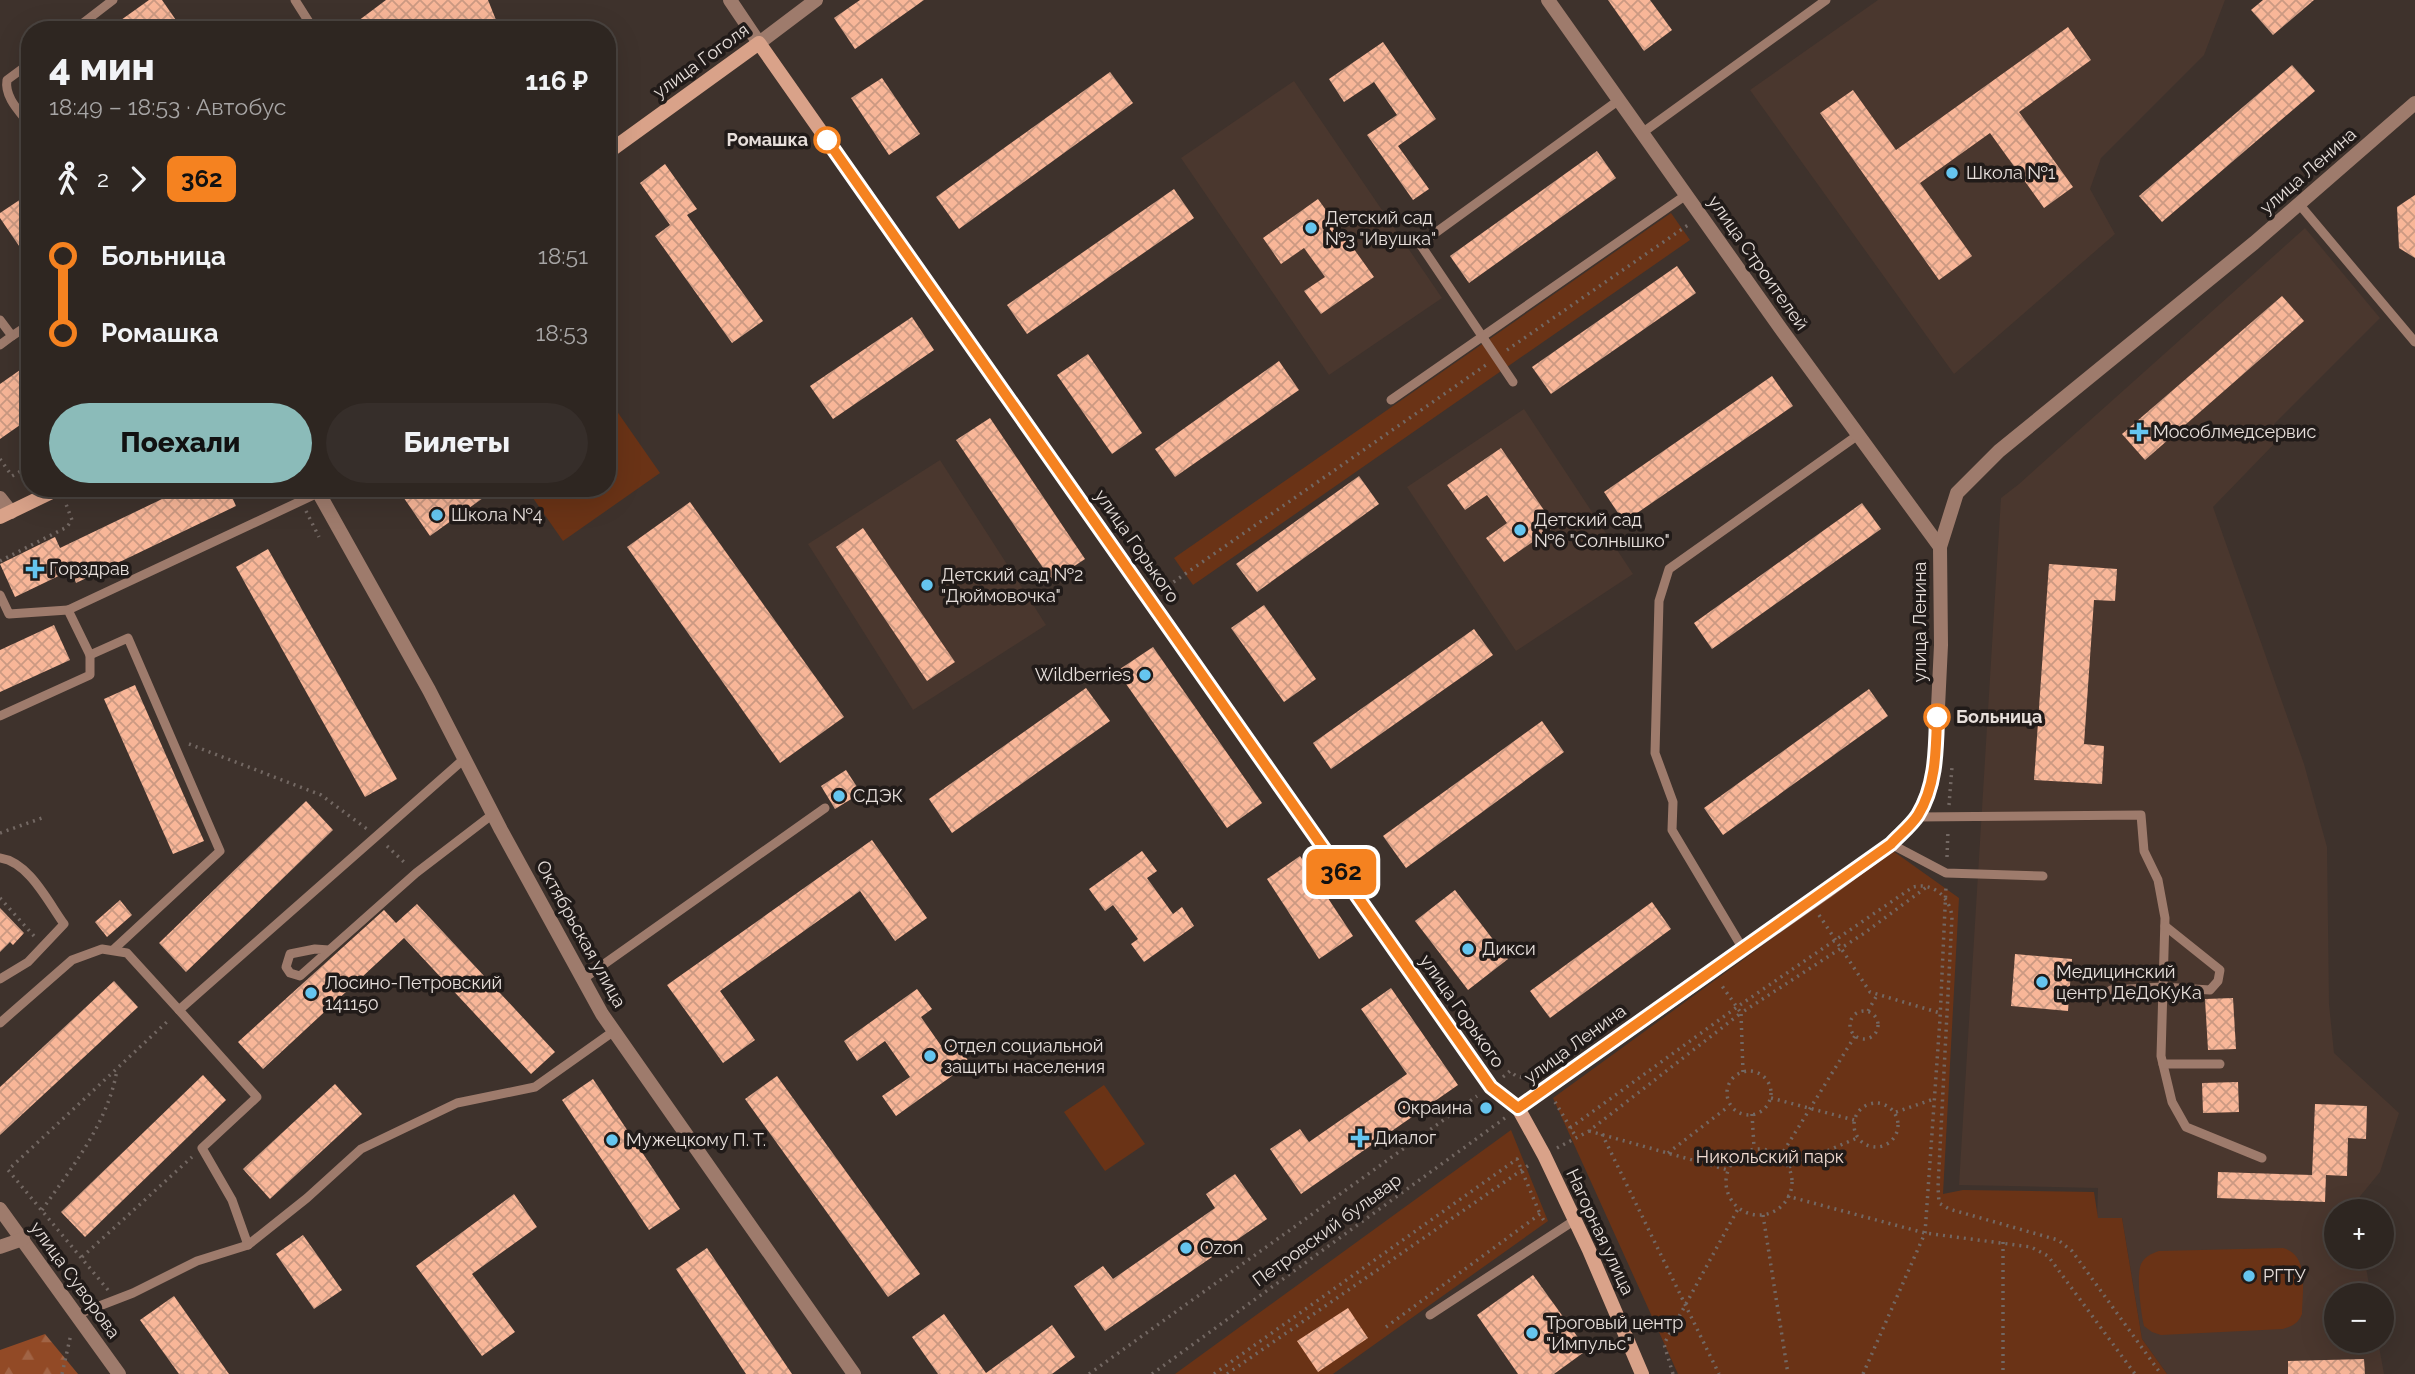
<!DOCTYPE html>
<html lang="ru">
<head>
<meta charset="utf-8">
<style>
	:root { --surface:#2e2621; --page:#362e2a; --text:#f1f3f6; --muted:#a7a5a5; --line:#49433f; --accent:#8bbbb9 }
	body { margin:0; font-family:Raleway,sans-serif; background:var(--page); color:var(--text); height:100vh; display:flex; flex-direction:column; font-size:26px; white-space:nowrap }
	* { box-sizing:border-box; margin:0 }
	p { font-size:23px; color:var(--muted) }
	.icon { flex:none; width:38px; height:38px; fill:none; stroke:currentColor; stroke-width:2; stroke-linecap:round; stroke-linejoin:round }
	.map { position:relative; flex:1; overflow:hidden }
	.side { position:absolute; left:21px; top:21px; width:595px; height:476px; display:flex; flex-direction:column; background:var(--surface); border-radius:28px; box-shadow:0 7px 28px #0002,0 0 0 2px var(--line) }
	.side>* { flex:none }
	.badge { padding:0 14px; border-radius:10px; font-size:24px; line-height:46px }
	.fabs { position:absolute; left:2324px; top:1199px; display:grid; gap:14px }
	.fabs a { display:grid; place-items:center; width:70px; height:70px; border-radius:50%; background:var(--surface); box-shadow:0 7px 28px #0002,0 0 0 2px var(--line); font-size:35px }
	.map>.badge { position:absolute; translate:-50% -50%; box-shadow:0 0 0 4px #fff }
	.legs { display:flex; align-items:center; gap:10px; height:77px; padding:0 28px; font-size:23px }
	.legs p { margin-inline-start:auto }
	.summary { display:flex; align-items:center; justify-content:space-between; height:119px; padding:0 28px }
	h1 { font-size:38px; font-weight:800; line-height:52px }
	.primary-button { display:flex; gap:14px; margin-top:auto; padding:14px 28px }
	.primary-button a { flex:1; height:80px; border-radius:42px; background:var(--accent); color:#111; font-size:28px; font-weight:800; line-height:80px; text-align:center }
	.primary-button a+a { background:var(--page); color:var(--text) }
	ul { padding:0 28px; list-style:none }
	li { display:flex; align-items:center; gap:24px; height:77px; font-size:26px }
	li i { display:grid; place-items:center; width:10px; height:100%; margin:0 9px; background:currentColor }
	li i::after { content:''; width:18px; height:18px; margin:-9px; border:5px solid; border-radius:50%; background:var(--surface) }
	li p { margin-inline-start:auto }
	li:first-child i { background:linear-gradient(#0000 50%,currentColor 0) }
	li:last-child i { background:linear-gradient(currentColor 50%,#0000 0) }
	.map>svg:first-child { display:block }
</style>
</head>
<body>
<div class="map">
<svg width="2415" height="1374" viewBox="0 0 2415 1374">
	<defs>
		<pattern id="forest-firs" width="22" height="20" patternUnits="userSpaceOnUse" patternTransform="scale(1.75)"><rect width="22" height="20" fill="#924a26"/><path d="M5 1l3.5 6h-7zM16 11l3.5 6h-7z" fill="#a16445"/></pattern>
		<pattern id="building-cross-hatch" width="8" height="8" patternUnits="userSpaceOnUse" patternTransform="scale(1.75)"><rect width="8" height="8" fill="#f8b698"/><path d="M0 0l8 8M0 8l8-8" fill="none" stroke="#cb9982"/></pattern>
	</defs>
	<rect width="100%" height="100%" fill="#3e322c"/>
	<g fill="#4a372e">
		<polygon points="1878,0 2225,0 2204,55 2101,158 2090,189 2115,234 1954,374 1750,90"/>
		<polygon points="1294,81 1442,298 1329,375 1181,158"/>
		<polygon points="2305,228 2380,318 2274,424 2276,442 2213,507 2304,764 2327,847 2329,1004 2334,1053 2399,1113 2380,1172 2348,1211 2336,1211 2336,1225 2330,1233 2336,1235 2336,1256 2364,1257 2371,1295 2336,1295 2336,1340 2378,1341 2384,1374 2167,1374 2142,1339 2122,1218 2097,1219 2098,1188 1959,1185 2001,498 2019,484"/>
		<polygon points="1524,409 1633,574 1516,651 1407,487"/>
		<polygon points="940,460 1046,625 913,710 808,544"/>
	</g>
	<g fill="#6a3316">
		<polygon points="1671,213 1690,240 1193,585 1174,558"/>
		<polygon points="607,397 660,473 563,541 526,488 607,488"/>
		<polygon points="1893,851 1959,898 1943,1194 1963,1190 2094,1192 2098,1218 2122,1218 2142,1339 2167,1374 1678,1374 1553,1098"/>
		<polygon points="1104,1085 1145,1144 1105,1171 1064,1112"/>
		<polygon points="1511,1130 1548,1221 1333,1374 1175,1374"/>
		<path d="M2283 1248C2310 1255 2302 1292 2302 1314 2298 1324 2292 1326 2283 1329L2161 1335 2152 1332 2144 1326C2141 1313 2136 1276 2141 1264 2145 1256 2151 1254 2159 1251Z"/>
	</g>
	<polygon fill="url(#forest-firs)" points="45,1334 78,1374 0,1374 0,1350"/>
	<g fill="url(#building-cross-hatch)">
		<polygon points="149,0 162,0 178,23 169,30 107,30"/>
		<polygon points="386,0 488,0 500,30 346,30"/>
		<polygon points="860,0 924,0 855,49 834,18"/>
		<polygon points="1608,0 1650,0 1672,30 1644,51"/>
		<polygon points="2263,0 2314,0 2273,35 2251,10"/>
		<polygon points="2068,27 2091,60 2019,112 2073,187 2044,208 1990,133 1920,183 1972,256 1939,280 1820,113 1853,90 1896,150"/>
		<polygon points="1383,42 1436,119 1398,146 1429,189 1413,200 1367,135 1397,115 1374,82 1344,102 1329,79"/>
		<polygon points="2292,65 2315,91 2162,222 2139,196"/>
		<polygon points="1110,72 1133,103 959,229 936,197"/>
		<polygon points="882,78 920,134 889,155 851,98"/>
		<polygon points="1597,151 1616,178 1469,283 1450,256"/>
		<polygon points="665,164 697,209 687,215 763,321 732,343 655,236 670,225 640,183"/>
		<polygon points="1174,189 1194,218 1027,334 1007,305"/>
		<polygon points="2415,195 2415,258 2399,248 2397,207"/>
		<polygon points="21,199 30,211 30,262 0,218 0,213"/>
		<polygon points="1318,199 1374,277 1321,314 1304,291 1325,277 1304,248 1281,264 1263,238"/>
		<polygon points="1677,266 1696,293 1551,394 1532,367"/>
		<polygon points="2282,296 2304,321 2145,460 2122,434"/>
		<polygon points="912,317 934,350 833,419 810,386"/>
		<polygon points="1088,354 1142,433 1112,454 1057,375"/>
		<polygon points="1279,361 1299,390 1175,477 1155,449"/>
		<polygon points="30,363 30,418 0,439 0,384"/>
		<polygon points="1772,376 1793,406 1624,522 1604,492"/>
		<polygon points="990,418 1085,559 1052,581 956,440"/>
		<polygon points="1501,448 1555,526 1504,562 1486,538 1507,523 1487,495 1465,510 1447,485"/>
		<polygon points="1359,476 1379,504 1257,592 1236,564"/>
		<polygon points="185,488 228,488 236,506 76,583 71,570 15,597 0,564 55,537 60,548"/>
		<polygon points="397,488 497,488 430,536"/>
		<polygon points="690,502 844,717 780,763 627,547"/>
		<polygon points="1862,503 1881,529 1712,649 1694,623"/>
		<polygon points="863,528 955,662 927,681 836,547"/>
		<polygon points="268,549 397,779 365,797 236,567"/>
		<polygon points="2049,564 2117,569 2115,601 2094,600 2084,744 2104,746 2102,784 2034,780"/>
		<polygon points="1264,605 1316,679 1284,702 1231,628"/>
		<polygon points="54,625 70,660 0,692 0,650"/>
		<polygon points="1474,629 1493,655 1331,769 1313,743"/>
		<polygon points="1153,647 1262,803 1227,828 1117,671"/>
		<polygon points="135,685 204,841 173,854 104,699"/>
		<polygon points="1086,688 1110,721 952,833 929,799"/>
		<polygon points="1869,689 1888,716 1723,835 1704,808"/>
		<polygon points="1542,721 1564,752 1406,868 1383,836"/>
		<polygon points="846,770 861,793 835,809 821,786"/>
		<polygon points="306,801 333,830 186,972 159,943"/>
		<polygon points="872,840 927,918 895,941 860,891 720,991 755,1040 723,1063 667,985"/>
		<polygon points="1142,851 1157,871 1147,878 1173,914 1182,907 1194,926 1144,962 1131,944 1138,939 1113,905 1105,911 1089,889"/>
		<polygon points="1300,856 1353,936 1319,959 1267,879"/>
		<polygon points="1455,890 1508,959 1468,990 1415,921"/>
		<polygon points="120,900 132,915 107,937 95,922"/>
		<polygon points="1652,902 1671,929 1550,1018 1530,991"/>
		<polygon points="417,904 555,1052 531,1074 404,938 263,1069 238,1042 384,910 396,923"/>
		<polygon points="0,908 24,933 13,945 10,942 0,952"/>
		<polygon points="2015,954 2072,959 2068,1011 2011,1006"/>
		<polygon points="114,981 138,1007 0,1135 0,1087"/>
		<polygon points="1391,988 1458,1085 1301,1194 1270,1149 1300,1129 1309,1142 1407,1074 1361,1009"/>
		<polygon points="917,989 932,1009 921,1017 944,1050 955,1043 970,1063 896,1116 882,1096 910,1077 885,1041 857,1061 844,1041"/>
		<polygon points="2233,998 2236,1049 2208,1050 2205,999"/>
		<polygon points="203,1075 226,1100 85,1237 61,1212"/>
		<polygon points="777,1076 920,1274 888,1297 745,1099"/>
		<polygon points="593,1079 680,1209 649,1230 562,1100"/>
		<polygon points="2238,1082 2239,1112 2203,1113 2202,1083"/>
		<polygon points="335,1084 362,1114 270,1199 243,1169"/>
		<polygon points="2315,1104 2367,1106 2366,1139 2348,1138 2347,1176 2326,1175 2325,1202 2217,1198 2218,1172 2312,1175"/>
		<polygon points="1235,1174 1267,1219 1105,1331 1074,1286 1103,1266 1113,1279 1215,1208 1206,1194"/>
		<polygon points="514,1194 537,1227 472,1274 515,1332 482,1356 416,1266"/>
		<polygon points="303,1235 342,1290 314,1309 276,1254"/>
		<polygon points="707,1248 792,1374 746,1374 676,1269"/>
		<polygon points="1533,1275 1587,1350 1554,1374 1518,1374 1477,1315"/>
		<polygon points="174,1296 229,1374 179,1374 140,1320"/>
		<polygon points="1348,1308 1368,1338 1318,1372 1297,1341"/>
		<polygon points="944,1314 986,1373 1052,1325 1075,1357 1052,1374 938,1374 912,1337"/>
		<polygon points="2364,1359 2365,1374 2288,1374 2288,1361"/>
	</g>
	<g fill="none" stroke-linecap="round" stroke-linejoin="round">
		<g stroke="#736863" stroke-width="3.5" stroke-dasharray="2 5" stroke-linecap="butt">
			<polyline points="1507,350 1688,225"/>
			<polyline points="0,459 12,476 30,466"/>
			<polyline points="306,511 319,537"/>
			<polyline points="0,561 67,527 72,520 66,504"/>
			<polyline points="1162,590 1486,365"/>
			<polyline points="189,744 321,795 367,829"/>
			<polyline points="1949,805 1952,767"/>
			<polyline points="0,833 42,818"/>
			<polyline points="387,846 406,864"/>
			<polyline points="1947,857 1948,830"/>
			<polyline points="0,898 34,936"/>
			<polyline points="1819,915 1870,992 1940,1013"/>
			<polyline points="1868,1011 1877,995"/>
			<circle cx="1864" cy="1025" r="14"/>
			<circle cx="1749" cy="1093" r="22"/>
			<polyline points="1743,1072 1741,1013 1863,934 1928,886"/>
			<polyline points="1503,1077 1510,1071 1516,1076 1529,1079"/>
			<polyline points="1771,1098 1854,1120"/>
			<polyline points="1555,1102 1576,1137"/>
			<circle cx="1876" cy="1125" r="22"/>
			<polyline points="1896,1112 1934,1099"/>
			<polyline points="1752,1114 1754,1147"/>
			<path d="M1570 1128 1737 1007 1913 887C1933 882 1950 897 1952 917L1938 1187 1939 1203 1949 1209 2058 1240 2072 1251 2161 1374"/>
			<polyline points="1589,1131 1728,1170"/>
			<polyline points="1602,1134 1719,1374"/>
			<polyline points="1557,1148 1589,1131 1741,1013 1720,983"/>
			<circle cx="1759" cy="1182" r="33"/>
			<polyline points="1668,1153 1729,1106"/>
			<polyline points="1780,1157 1855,1036"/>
			<polyline points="1789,1167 1857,1138"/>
			<polyline points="1787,1196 1925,1233 2031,1247 2048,1256 2135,1374"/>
			<path d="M42 1210C72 1167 108 1123 117 1070"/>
			<polyline points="1763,1215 1788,1374"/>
			<polyline points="2003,1242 2003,1374"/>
			<polyline points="82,1257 192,1157"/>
			<polyline points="108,1290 8,1170 170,1019"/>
			<polyline points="1386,1327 1540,1214 1546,1224"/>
			<polyline points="62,1374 71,1334"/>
			<polyline points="1089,1374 1477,1096"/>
			<polyline points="1152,1374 1505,1118"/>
			<polyline points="1214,1374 1517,1159 1540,1214"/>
			<polyline points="1227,1374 1532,1163"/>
			<polyline points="1673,1374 1664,1344 1739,1207"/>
			<polyline points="1863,1374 1925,1233 1940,1019 1946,886"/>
		</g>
		<g stroke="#9e7b6c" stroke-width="9">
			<polyline points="295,0 314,30"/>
			<polyline points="74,30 113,0"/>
			<path d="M30 63 7 80C4 97 20 112 30 125"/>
			<polyline points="1642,133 1826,0"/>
			<polyline points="2299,204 2415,342"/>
			<polyline points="0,320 12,336 0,345"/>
			<polyline points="12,336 30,324"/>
			<polyline points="1513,382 1420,244 1619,100"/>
			<polyline points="1391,400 1686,195"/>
			<polyline points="0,595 9,614 68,610 90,655 128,638 220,851 113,950"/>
			<polyline points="68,610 318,493"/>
			<polyline points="0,716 90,675 90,655"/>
			<polyline points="1917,817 2141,815 2144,851 2158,880 2165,918 2161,1056 2172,1102 2186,1127 2262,1158"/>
			<polyline points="1891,844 1946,873 2043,876"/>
			<path d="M0 858C29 862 48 902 64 924L28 962 0 979"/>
			<polyline points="1743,949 1672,830 1673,802 1655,753 1659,601 1669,569 1858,435"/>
			<polyline points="329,950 315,949 290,954 286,967 290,973 300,976 416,873 493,814"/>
			<polyline points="583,979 825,808"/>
			<polyline points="2111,990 2163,987 2210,990 2218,981 2220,970 2165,926"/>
			<polyline points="179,1010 257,1097 202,1148 232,1200 248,1245"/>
			<polyline points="0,1023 72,960 102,949 127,953 179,1010 464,759"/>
			<polyline points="2163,1064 2220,1064"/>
			<polyline points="76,1315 133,1293 197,1261 248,1245 307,1198 361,1149 457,1103 535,1087 614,1031"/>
			<polyline points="1430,1315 1575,1220"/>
		</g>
		<g stroke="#9e7b6c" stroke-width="14">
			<polyline points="730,0 759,43 816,0"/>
			<polyline points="1548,0 1781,329 1940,547"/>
			<polyline points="316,488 429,690 501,830 602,1014 854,1374"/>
			<polyline points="0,498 11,512"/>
			<polyline points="1518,1108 1826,892 1891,844 1917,817 1931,786 1936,749 1941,645 1940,547 1957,493 1999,451 2254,243 2415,103"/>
			<polyline points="0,1209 119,1374"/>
			<polyline points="0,1247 23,1239"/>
		</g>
		<g stroke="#d9a289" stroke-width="14">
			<polyline points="607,153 759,43 1491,1087 1518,1108 1544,1155 1589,1250 1642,1374"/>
			<polyline points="0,517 60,488"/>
		</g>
	</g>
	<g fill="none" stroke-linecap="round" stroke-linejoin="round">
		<defs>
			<path id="line-1" d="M827 140 1491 1087 1518 1108 1891 844C1899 835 1911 826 1918 815 1936 786 1936 751 1937 717"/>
		</defs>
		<use href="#line-1" stroke="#fff" stroke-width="16"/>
		<use href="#line-1" stroke="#f58220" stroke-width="10"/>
	</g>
	<g fill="#fff" stroke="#f58220" stroke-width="3.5">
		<circle cx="827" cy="140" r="12"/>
		<circle cx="1937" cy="717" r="12"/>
	</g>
	<g fill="#65c5ef" stroke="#211b19" stroke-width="2.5">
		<circle cx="1952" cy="173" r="7"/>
		<circle cx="1311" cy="228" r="7"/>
		<path d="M2135.5 421.5h7v7h7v7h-7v7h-7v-7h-7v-7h7z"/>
		<circle cx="437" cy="515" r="7"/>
		<circle cx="1520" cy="530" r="7"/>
		<path d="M31.5 558.5h7v7h7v7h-7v7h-7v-7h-7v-7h7z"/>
		<circle cx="927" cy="585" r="7"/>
		<circle cx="1145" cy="675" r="7"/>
		<circle cx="839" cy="796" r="7"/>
		<circle cx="1468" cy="949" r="7"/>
		<circle cx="2042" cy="982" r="7"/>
		<circle cx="311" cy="993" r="7"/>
		<circle cx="930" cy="1056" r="7"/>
		<circle cx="1486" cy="1108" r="7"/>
		<path d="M1356.5 1127.5h7v7h7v7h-7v7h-7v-7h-7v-7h7z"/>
		<circle cx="612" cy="1140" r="7"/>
		<circle cx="1186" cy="1248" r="7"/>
		<circle cx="2249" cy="1276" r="7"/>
		<circle cx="1532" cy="1333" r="7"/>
	</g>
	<g text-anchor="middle" stroke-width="7" stroke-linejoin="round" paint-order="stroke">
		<g font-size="18" fill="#e7dfdb" stroke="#211b19">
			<text transform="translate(701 61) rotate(-36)" y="6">улица Гоголя</text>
			<text transform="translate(2308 171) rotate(-41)" y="6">улица Ленина</text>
			<text transform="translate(1758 263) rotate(55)" y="6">улица Строителей</text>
			<text transform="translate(1137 546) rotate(55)" y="6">улица Горького</text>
			<text transform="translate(1920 622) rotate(-90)" y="6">улица Ленина</text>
			<text transform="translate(581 934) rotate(61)" y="6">Октябрьская улица</text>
			<text transform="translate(1462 1011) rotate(55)" y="6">улица Горького</text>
			<text transform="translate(1575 1044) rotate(-36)" y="6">улица Ленина</text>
			<text transform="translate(1327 1230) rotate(-36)" y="6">Петровский бульвар</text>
			<text transform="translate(1600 1232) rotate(65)" y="6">Нагорная улица</text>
			<text transform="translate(75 1280) rotate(54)" y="6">улица Суворова</text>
		</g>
		<g font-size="18" font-weight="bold" fill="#e7dfdb" stroke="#211b19" text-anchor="end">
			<text x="808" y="146">Ромашка</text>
			<text x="1956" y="723" text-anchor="start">Больница</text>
		</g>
		<g font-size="18" fill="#e7dfdb" stroke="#211b19" text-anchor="start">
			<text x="1966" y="179">Школа №1</text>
			<text x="1325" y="224">Детский сад<tspan x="1325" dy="21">№3 "Ивушка"</tspan></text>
			<text x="2153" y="438">Мособлмедсервис</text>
			<text x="451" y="521">Школа №4</text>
			<text x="1534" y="526">Детский сад<tspan x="1534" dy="21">№6 "Солнышко"</tspan></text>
			<text x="49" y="575">Горздрав</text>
			<text x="941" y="581">Детский сад №2<tspan x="941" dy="21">"Дюймовочка"</tspan></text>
			<text x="1131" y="681" text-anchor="end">Wildberries</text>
			<text x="853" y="802">СДЭК</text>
			<text x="1482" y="955">Дикси</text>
			<text x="2056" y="978">Медицинский<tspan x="2056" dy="21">центр ДеДоКуКа</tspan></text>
			<text x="325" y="989">Лосино-Петровский<tspan x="325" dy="21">141150</tspan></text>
			<text x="944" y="1052">Отдел социальной<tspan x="944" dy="21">защиты населения</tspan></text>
			<text x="1472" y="1114" text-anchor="end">Окраина</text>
			<text x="1374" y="1144">Диалог</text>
			<text x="626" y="1146">Мужецкому П. Т.</text>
			<text x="1200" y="1254">Ozon</text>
			<text x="2263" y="1282">РГТУ</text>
			<text x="1546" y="1329">Троговый центр<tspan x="1546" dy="21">"Импульс"</tspan></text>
		</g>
		<g font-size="18" fill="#f1dbd1" stroke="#211b19">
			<text x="1770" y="1163">Никольский парк</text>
		</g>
	</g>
</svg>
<div class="fabs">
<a>+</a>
<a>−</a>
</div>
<b class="badge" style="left:1341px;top:872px;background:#f58220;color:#111">362</b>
<section class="side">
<div class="summary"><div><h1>4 мин</h1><p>18:49 – 18:53 · Автобус</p></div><b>116 ₽</b></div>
<div class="legs"><svg class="icon" aria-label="walk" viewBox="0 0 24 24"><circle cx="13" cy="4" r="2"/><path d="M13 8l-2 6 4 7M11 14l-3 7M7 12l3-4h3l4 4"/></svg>2<svg class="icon" aria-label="forward" viewBox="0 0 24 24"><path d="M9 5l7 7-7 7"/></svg><b class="badge" style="background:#f58220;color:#111">362</b></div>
<ul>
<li><i style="color:#f58220"></i><b>Больница</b><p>18:51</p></li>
<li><i style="color:#f58220"></i><b>Ромашка</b><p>18:53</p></li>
</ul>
<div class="primary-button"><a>Поехали</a><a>Билеты</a></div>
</section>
</div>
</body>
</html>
